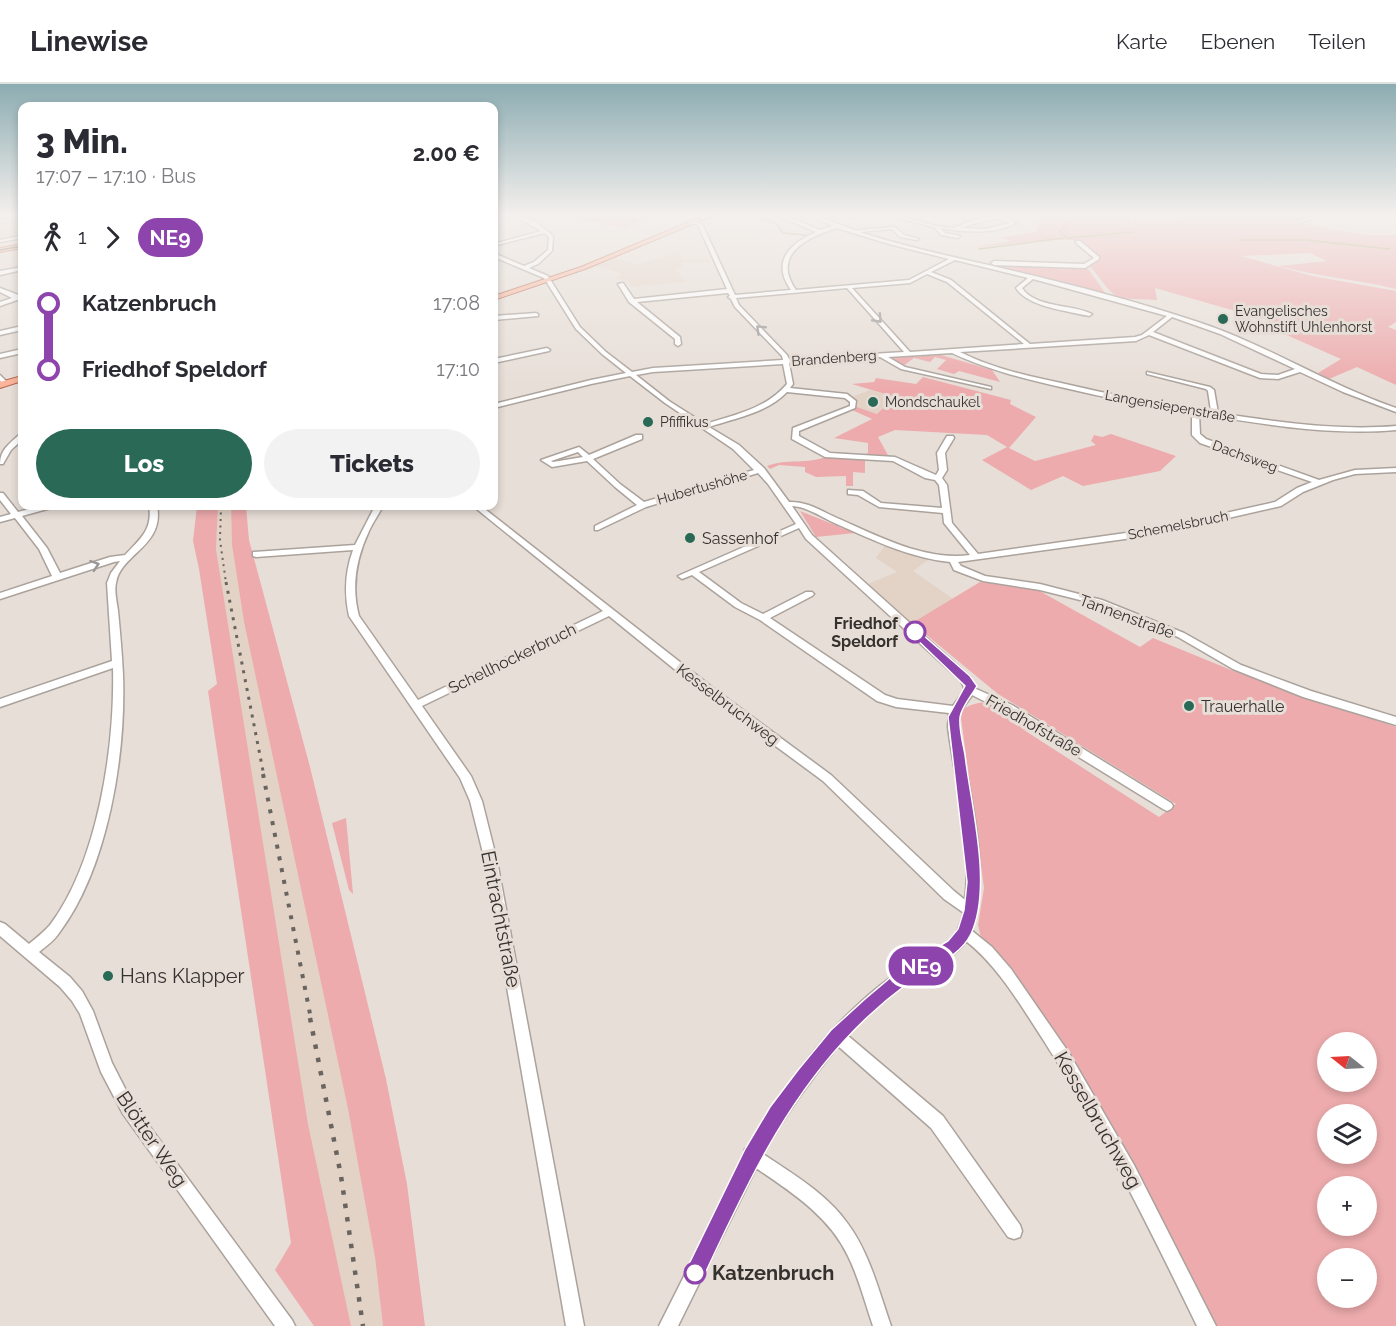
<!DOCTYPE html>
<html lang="de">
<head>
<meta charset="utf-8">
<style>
	:root { --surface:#fff; --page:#f2f2f3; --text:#2b2b33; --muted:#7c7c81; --line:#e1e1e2; --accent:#296956 }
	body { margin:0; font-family:Raleway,sans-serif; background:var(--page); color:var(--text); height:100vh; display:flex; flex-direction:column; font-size:22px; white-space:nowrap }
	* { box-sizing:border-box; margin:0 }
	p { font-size:20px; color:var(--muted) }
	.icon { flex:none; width:33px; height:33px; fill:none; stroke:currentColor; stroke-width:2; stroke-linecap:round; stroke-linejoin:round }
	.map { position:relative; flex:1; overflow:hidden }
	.sheet { position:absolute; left:18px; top:18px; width:480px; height:408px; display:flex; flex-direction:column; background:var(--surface); border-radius:12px; box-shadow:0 3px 9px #0003 }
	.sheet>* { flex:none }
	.badge { padding:0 12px; border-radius:20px; font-size:21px; line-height:39px }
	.needle { width:39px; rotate:288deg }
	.buttons { position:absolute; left:1317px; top:948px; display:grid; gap:12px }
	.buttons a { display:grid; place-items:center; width:60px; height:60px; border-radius:50%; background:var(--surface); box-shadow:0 3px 9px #0003; font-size:30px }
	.map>.badge { position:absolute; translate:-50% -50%; box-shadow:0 0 0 3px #fff }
	.legs { display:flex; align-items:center; gap:9px; height:66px; padding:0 18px; font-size:20px }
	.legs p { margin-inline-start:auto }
	.summary { display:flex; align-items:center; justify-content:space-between; height:102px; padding:0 18px }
	h1 { font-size:33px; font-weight:800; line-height:45px }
	.button { display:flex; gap:12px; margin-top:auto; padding:12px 18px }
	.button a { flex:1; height:69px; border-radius:36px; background:var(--accent); color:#fff; font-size:24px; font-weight:800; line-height:69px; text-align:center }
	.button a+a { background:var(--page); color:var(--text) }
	ul { padding:0 18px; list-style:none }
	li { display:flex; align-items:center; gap:21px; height:66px; font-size:22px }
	li i { display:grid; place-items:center; width:9px; height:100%; margin:0 8px; background:currentColor }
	li i::after { content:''; width:15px; height:15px; margin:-8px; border:4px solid; border-radius:50%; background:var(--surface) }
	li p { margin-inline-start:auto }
	li:first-child i { background:linear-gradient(#0000 50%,currentColor 0) }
	li:last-child i { background:linear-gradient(currentColor 50%,#0000 0) }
	header { display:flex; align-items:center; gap:36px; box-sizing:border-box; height:84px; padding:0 30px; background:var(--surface); border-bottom:2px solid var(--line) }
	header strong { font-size:28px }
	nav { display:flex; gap:33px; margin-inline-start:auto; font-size:21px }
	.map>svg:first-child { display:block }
</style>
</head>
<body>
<header>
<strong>Linewise</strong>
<nav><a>Karte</a><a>Ebenen</a><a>Teilen</a></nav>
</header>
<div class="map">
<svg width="1396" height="1242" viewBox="0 0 1396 1242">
	<rect width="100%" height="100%" fill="#e7ded7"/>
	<g fill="#e2d3c6">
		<polygon points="0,135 22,136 22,153 3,156 0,154"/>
		<polygon points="678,168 683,176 710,175 711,178 680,179 683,182 675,185 686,198 632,203 628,197 614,195 623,190 595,182 614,174 637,181"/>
		<polygon points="870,306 896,313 877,330 854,322 854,312"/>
		<polygon points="218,422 231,422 232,461 244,538 348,1025 375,1173 383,1242 351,1242 308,1040 216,465"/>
		<polygon points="886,460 928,476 913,487 953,515 912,539 868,500 897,488 876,474"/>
	</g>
	<g fill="#edabad" fill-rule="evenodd">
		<polygon points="583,130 648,133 626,144 574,134"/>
		<path d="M1043 130H1125L1130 137 1176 136 1205 130H1320L1297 138 1365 151H1396V205C1356 195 1319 193 1279 182L1327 177 1310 169 1241 172 1312 192 1396 207V238L1388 243 1396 246V301L1357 283 1329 295 1318 289 1341 275 1273 245 1285 241 1280 238 1277 239 1155 204 1157 216C1109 214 1119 218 1090 182L1099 173 1080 161 1084 159 1080 156H1044L971 164 1012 157 990 151 1001 154 1036 148Z"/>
		<polygon points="992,181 1088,185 1106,210 992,182"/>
		<polygon points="941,271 992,286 1000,298 959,287 954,290 937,285 946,276 935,273 930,278 914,274 903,282 889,274"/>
		<polygon points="923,293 1011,316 1010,320 1036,333 1009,364 1035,377 1096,361 1091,357 1094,351 1102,353 1111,350 1176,372 1160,387 1083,402 1063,392 1031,406 982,376 1007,363 987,351 895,346 878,353 889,373 861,372 868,369 868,359 834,354 872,335 852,326 854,322 877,330 895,313 852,300 874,298 876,294 916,300"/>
		<path d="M828 372 865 375V389L853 388V402H846V392L816 393 805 388V383L779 381 770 385 767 382C787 374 807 381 828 372Z"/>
		<polygon points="197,422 218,422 216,465 308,1040 351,1242 314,1242 275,1186 291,1159 208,607 217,600 199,485 193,457"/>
		<polygon points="231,422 246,422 249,456 310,683 386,995 407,1100 425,1242 383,1242 375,1173 348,1025 244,538 232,461"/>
		<polygon points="800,427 855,449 816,453"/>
		<path d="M980 498 1036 505 1140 563 1153 554 1231 586 1396 643V1242H1212L1075 981 1003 874 981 854 978 841 984 804 961 634 963 625C991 609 1004 627 1028 643L1024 646 1159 733 1176 720 998 610 912 539ZM1328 958H1366V998H1328ZM1328 1030H1366V1070H1328ZM1328 1102H1366V1142H1328ZM1328 1174H1366V1214H1328Z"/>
		<polygon points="346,734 353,810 349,806 332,739"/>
	</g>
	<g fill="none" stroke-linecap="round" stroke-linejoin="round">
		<g stroke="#a39f60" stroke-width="1.5">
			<polyline points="741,130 776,139 783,149 806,151"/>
			<polyline points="1069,130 1071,137 1060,147 1067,154 1134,148"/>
			<polyline points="1239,156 1305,156 1390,165"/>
			<polyline points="979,165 1063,154"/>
		</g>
		<defs>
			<g id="minor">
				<path d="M511 130C527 130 543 143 553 152L552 167 538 180 529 184 548 192 580 243 606 268 632 288 653 284 783 276 782 272 735 223 731 215 728 213 730 212 728 209 637 218 680 253 681 260 678 262 675 260V255L629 218 618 200 623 199 634 215 727 205 698 141 689 138 691 136 702 140 735 211 791 206C771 178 789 160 816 148L774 130H781L820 146 833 142 805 130H812L857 147 859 146 895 143 904 151 919 155 917 156 900 153 892 145 860 148C907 164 956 173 1005 185 1070 200 1135 217 1198 238 1268 261 1326 300 1396 324V328L1343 308 1300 288 1278 295 1260 294 1149 251 1136 257 960 268C992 284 1027 292 1061 299 1111 311 1161 320 1211 327L1208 307 1206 305 1147 290V288L1210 303 1214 306 1218 329C1277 338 1337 347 1396 342V346C1330 352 1263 340 1199 330L1200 350 1206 355 1319 396 1355 386 1396 384V388L1355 390 1333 396 1303 408 1281 422 1154 451 958 478 961 482 985 492 1040 500 1102 516 1184 549 1241 581 1311 607 1396 633V641L1303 613 1233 585 1178 553 1096 520 1040 506 983 497 954 486 950 478C911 474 875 457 839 441 824 435 809 423 792 422L812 451 970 593 974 604 1012 621 1171 719 1173 722 1171 725 1167 727 1163 725 1004 627 972 611 959 629V643C968 709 992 780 971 846L992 863 1011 885 1069 969 1134 1081 1216 1242H1197C1150 1145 1102 1048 1044 957 1021 922 999 883 966 857 952 877 927 884 908 898 886 913 866 932 847 951L943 1032 1020 1141 1022 1147 1020 1153 1014 1155 1008 1153 931 1044 838 962C810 996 785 1031 763 1070 793 1090 827 1110 848 1140 870 1170 879 1208 891 1242H873C865 1219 859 1194 848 1172 829 1132 791 1108 756 1084L678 1242H659L744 1073 745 1065 749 1064C776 1016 808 970 846 932 863 916 880 900 899 888 917 876 947 868 958 846 960 841 962 835 964 829L944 815 823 697 705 610 609 532 422 622 471 692 482 717 497 777 584 1242H566L485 777 470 717 460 694 349 532C344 509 345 488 353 466L256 473 253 472V468L355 461 375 422H383C379 430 373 438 369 447 356 475 351 502 359 532L418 616 603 527 473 422H481L713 604 831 691 954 807 965 816C973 759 955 699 948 643L949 629 896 623 877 617 760 536 735 523 692 491 682 495 678 492 796 440 768 400 758 389 646 423 598 446H595V442L637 421 615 403 587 377 552 383 541 376 579 363 589 371 636 351H642V355L593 375 620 400 644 418 754 386 733 365 665 319 630 292 591 300 494 324V320L591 296 626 289 602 270 576 245 544 194 494 173V170H496L524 182 534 178 548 166 549 153 544 149 497 161V159L541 147ZM837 144 889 160 949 175 909 196 796 206C771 171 807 153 837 144ZM955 176 1028 194 1016 204C1028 223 1068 227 1089 232L1092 230C1072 220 1035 224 1022 204L1033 195 1167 232 1142 251 1135 253 1030 260 951 196 931 188ZM927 190 947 198 1024 260 910 268 852 204 910 199ZM847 204 904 268 789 275 787 271 739 221 736 214ZM1172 233 1220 250 1295 285 1278 291 1261 290 1153 248ZM952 269C988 286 1026 295 1065 304 1107 314 1149 322 1192 329V351L1200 359 1312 398 1297 404 1275 418 1154 445 978 470 952 439 947 401 942 394 947 386 945 369 954 354 953 352H947L937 369 939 386 936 391 895 373 830 369 799 352V347L855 324 856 317 847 310 790 304 793 300 789 279 880 273 901 285 991 305V303L905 283 888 273ZM783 280 787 300C766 325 734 331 705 340L669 317 636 291 653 288ZM787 308 845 314 850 318V322L793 344 792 355 825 373 893 377 925 394 935 396 939 401 942 424 881 419 863 407 848 406V410L858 411 879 423 943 429 944 439 970 471C924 477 878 452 837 434 821 427 807 417 789 418L764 384 739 361 709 343C736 334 767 329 787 308ZM578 368 583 373 553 378 551 377ZM799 444 806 455 961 597 965 606 953 622 897 615 885 611 770 534 812 512 814 510 812 508H806L763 530 741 519 699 488Z"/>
				<polygon points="839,130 876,130 850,134"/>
				<path d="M882 130C906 130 929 144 953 144 957 143 961 141 966 139 982 133 1002 128 1016 139 994 151 965 148 940 144L945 149 960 152 958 154 941 151 934 143ZM994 135 1002 136 1010 139 985 145 961 144 979 138Z"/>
				<polygon points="1127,130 1132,130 1135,135 1131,136"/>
				<polygon points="1320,130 1328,130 1298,139 1296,138"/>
				<polygon points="1396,130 1396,132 1392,130"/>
				<polygon points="0,132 22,133 22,135 0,134"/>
				<polygon points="22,152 22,154 0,158 0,156"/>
				<polygon points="1076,157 1080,157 1099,173 1099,175 1085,184 994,181 991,179 994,177 1084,180 1094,174 1076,159"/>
				<polygon points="22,183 22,186 0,191 0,187"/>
				<polygon points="0,204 21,212 22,218 17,216 0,222 0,218 12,214 0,208"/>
				<polygon points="536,229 538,230 538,232 494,236 494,232"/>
				<polygon points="22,242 22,246 0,251 0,247"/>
				<polygon points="547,264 550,266 549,267 494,279 494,275"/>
				<polygon points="22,265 22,269 0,274 0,270"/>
				<polygon points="0,291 7,298 7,300 3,300 0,297"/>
				<path d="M19 351H22V356L11 366 3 380H0C0 366 9 360 19 351Z"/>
				<path d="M0 409H3L18 428 41 422H52L51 424 22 432 47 464 60 489 110 473 125 471C140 455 153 446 149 422H157C165 462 120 470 116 499 114 507 117 518 118 527 120 548 122 569 123 591 126 671 108 784 59 849 54 857 46 862 39 868L70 893 82 907 93 927 112 979 133 1020 292 1236 295 1242H275L123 1030 101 988 80 930 72 917 60 903 0 852V838L5 840 29 860C36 854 44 848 50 841 98 778 115 662 113 584L0 623V615L112 577 107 499 111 489 120 477 114 478 0 515V509L52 492 39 465 15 434 0 438V433L11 430 0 416Z"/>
			</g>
			<g id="major">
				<polygon points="708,130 717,130 585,185 494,216 494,212 581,183"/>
				<polygon points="22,160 22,164 0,168 0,164"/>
				<polygon points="22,292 22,297 0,304 0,298"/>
			</g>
		</defs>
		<use href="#minor" stroke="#aba29c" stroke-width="3"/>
		<use href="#major" stroke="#b4654a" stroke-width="2"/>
		<use href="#minor" fill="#fff" fill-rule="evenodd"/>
		<use href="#major" fill="#fbb39b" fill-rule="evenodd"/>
		<polyline stroke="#696460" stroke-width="1.5" points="0,166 22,162"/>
		<polyline stroke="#696460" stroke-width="2" stroke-dasharray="2 4.5" stroke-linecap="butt" points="221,422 220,456 226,499"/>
		<polyline stroke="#696460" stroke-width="3" stroke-dasharray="3 6" stroke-linecap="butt" points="226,498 264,692"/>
		<polyline stroke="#696460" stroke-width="4" stroke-dasharray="4 8" stroke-linecap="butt" points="263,690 311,935"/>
		<polyline stroke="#696460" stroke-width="4.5" stroke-dasharray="4.5 9" stroke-linecap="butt" points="310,934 341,1092 363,1242"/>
	</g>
	<defs><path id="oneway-chevron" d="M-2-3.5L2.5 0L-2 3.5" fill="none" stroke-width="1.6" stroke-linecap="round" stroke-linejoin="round" transform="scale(1.5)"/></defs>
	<g stroke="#9a9897">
		<use href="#oneway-chevron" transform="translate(878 235) rotate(48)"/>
		<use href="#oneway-chevron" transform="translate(760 245) rotate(-136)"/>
		<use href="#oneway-chevron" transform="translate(95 481) rotate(-19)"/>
	</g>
	<linearGradient id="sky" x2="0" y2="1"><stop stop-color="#8cacb2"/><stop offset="0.43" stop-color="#f4f0ed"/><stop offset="1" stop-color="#f4f0ed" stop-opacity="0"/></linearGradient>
	<rect width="1396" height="304" fill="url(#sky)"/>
	<path fill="#8e44ad" stroke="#fff" stroke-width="1.5" d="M915 544 970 592 977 602C972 611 960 625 960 634 959 646 963 659 965 671 971 722 993 803 971 850 959 875 927 884 907 900 884 917 862 937 843 958 779 1028 742 1111 702 1196L695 1199 688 1196 685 1189 688 1182 745 1065 770 1023 798 986 831 946 865 915 897 888 948 857 958 845 964 826 967 798 948 633 965 602 911 550 909 548Z"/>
	<g fill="#296956" stroke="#e7ded7" stroke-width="2">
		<circle cx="1223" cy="235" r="6"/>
		<circle cx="873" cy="318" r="6"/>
		<circle cx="648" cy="338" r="6"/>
		<circle cx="690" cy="454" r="6"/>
		<circle cx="1189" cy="622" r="6"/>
		<circle cx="108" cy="892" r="6"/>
	</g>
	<g fill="#fff" stroke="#8e44ad" stroke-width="3">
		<circle cx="915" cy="548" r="10"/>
		<circle cx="695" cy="1189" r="10"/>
	</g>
	<g text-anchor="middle" stroke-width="6" stroke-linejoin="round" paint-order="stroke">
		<g font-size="14" fill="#35312f" stroke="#e7ded7" text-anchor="start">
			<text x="1235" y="232">Evangelisches<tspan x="1235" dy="16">Wohnstift Uhlenhorst</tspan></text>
			<text x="885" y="323">Mondschaukel</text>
			<text x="660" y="343">Pfiffikus</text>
		</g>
		<g font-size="14" fill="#35312f" stroke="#e7ded7">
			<text transform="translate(834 274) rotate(-4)" y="5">Brandenberg</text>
			<text transform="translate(1170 322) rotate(10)" y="5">Langensiepenstraße</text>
			<text transform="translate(1245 372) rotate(20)" y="5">Dachsweg</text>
			<text transform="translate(702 403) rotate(-16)" y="5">Hubertushöhe</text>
			<text transform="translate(1178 441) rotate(-11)" y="5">Schemelsbruch</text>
		</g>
		<g font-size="16" fill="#35312f" stroke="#e7ded7" text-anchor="start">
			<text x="702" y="460">Sassenhof</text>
			<text x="1201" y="628">Trauerhalle</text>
		</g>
		<g font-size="16" fill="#35312f" stroke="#e7ded7">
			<text transform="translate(1127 532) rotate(20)" y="6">Tannenstraße</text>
			<text transform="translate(512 574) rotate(-26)" y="6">Schellhockerbruch</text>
			<text transform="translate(728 620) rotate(37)" y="6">Kesselbruchweg</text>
			<text transform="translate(1034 641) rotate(30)" y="6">Friedhofstraße</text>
		</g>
		<g font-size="16" font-weight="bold" fill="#35312f" stroke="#e7ded7" text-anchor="end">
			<text x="898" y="545">Friedhof<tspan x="898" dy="18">Speldorf</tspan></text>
		</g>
		<g font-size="20" fill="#35312f" stroke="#e7ded7">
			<text transform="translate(501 835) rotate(79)" y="7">Eintrachtstraße</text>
			<text transform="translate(1098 1036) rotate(60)" y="7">Kesselbruchweg</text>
			<text transform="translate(152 1055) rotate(56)" y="7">Blötter Weg</text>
		</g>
		<g font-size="20" fill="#35312f" stroke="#e7ded7" text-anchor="start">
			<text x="120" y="899">Hans Klapper</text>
		</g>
		<g font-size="20" font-weight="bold" fill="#35312f" stroke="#e7ded7" text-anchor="start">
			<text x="712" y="1196">Katzenbruch</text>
		</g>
	</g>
</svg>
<div class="buttons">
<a><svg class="needle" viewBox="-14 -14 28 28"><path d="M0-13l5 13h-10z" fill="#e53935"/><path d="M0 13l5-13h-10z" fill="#7c7c81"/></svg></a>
<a><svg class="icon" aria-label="layers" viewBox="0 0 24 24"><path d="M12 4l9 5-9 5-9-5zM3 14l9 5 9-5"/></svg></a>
<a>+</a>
<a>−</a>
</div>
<b class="badge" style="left:921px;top:882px;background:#8e44ad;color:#fff">NE9</b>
<section class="sheet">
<div class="summary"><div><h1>3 Min.</h1><p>17:07 – 17:10 · Bus</p></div><b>2.00 €</b></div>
<div class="legs"><svg class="icon" aria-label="walk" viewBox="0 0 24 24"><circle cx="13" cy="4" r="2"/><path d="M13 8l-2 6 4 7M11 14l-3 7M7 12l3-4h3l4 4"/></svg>1<svg class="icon" aria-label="forward" viewBox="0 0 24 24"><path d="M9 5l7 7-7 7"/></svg><b class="badge" style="background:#8e44ad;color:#fff">NE9</b></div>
<ul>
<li><i style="color:#8e44ad"></i><b>Katzenbruch</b><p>17:08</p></li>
<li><i style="color:#8e44ad"></i><b>Friedhof Speldorf</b><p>17:10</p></li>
</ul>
<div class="button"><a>Los</a><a>Tickets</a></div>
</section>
</div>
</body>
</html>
